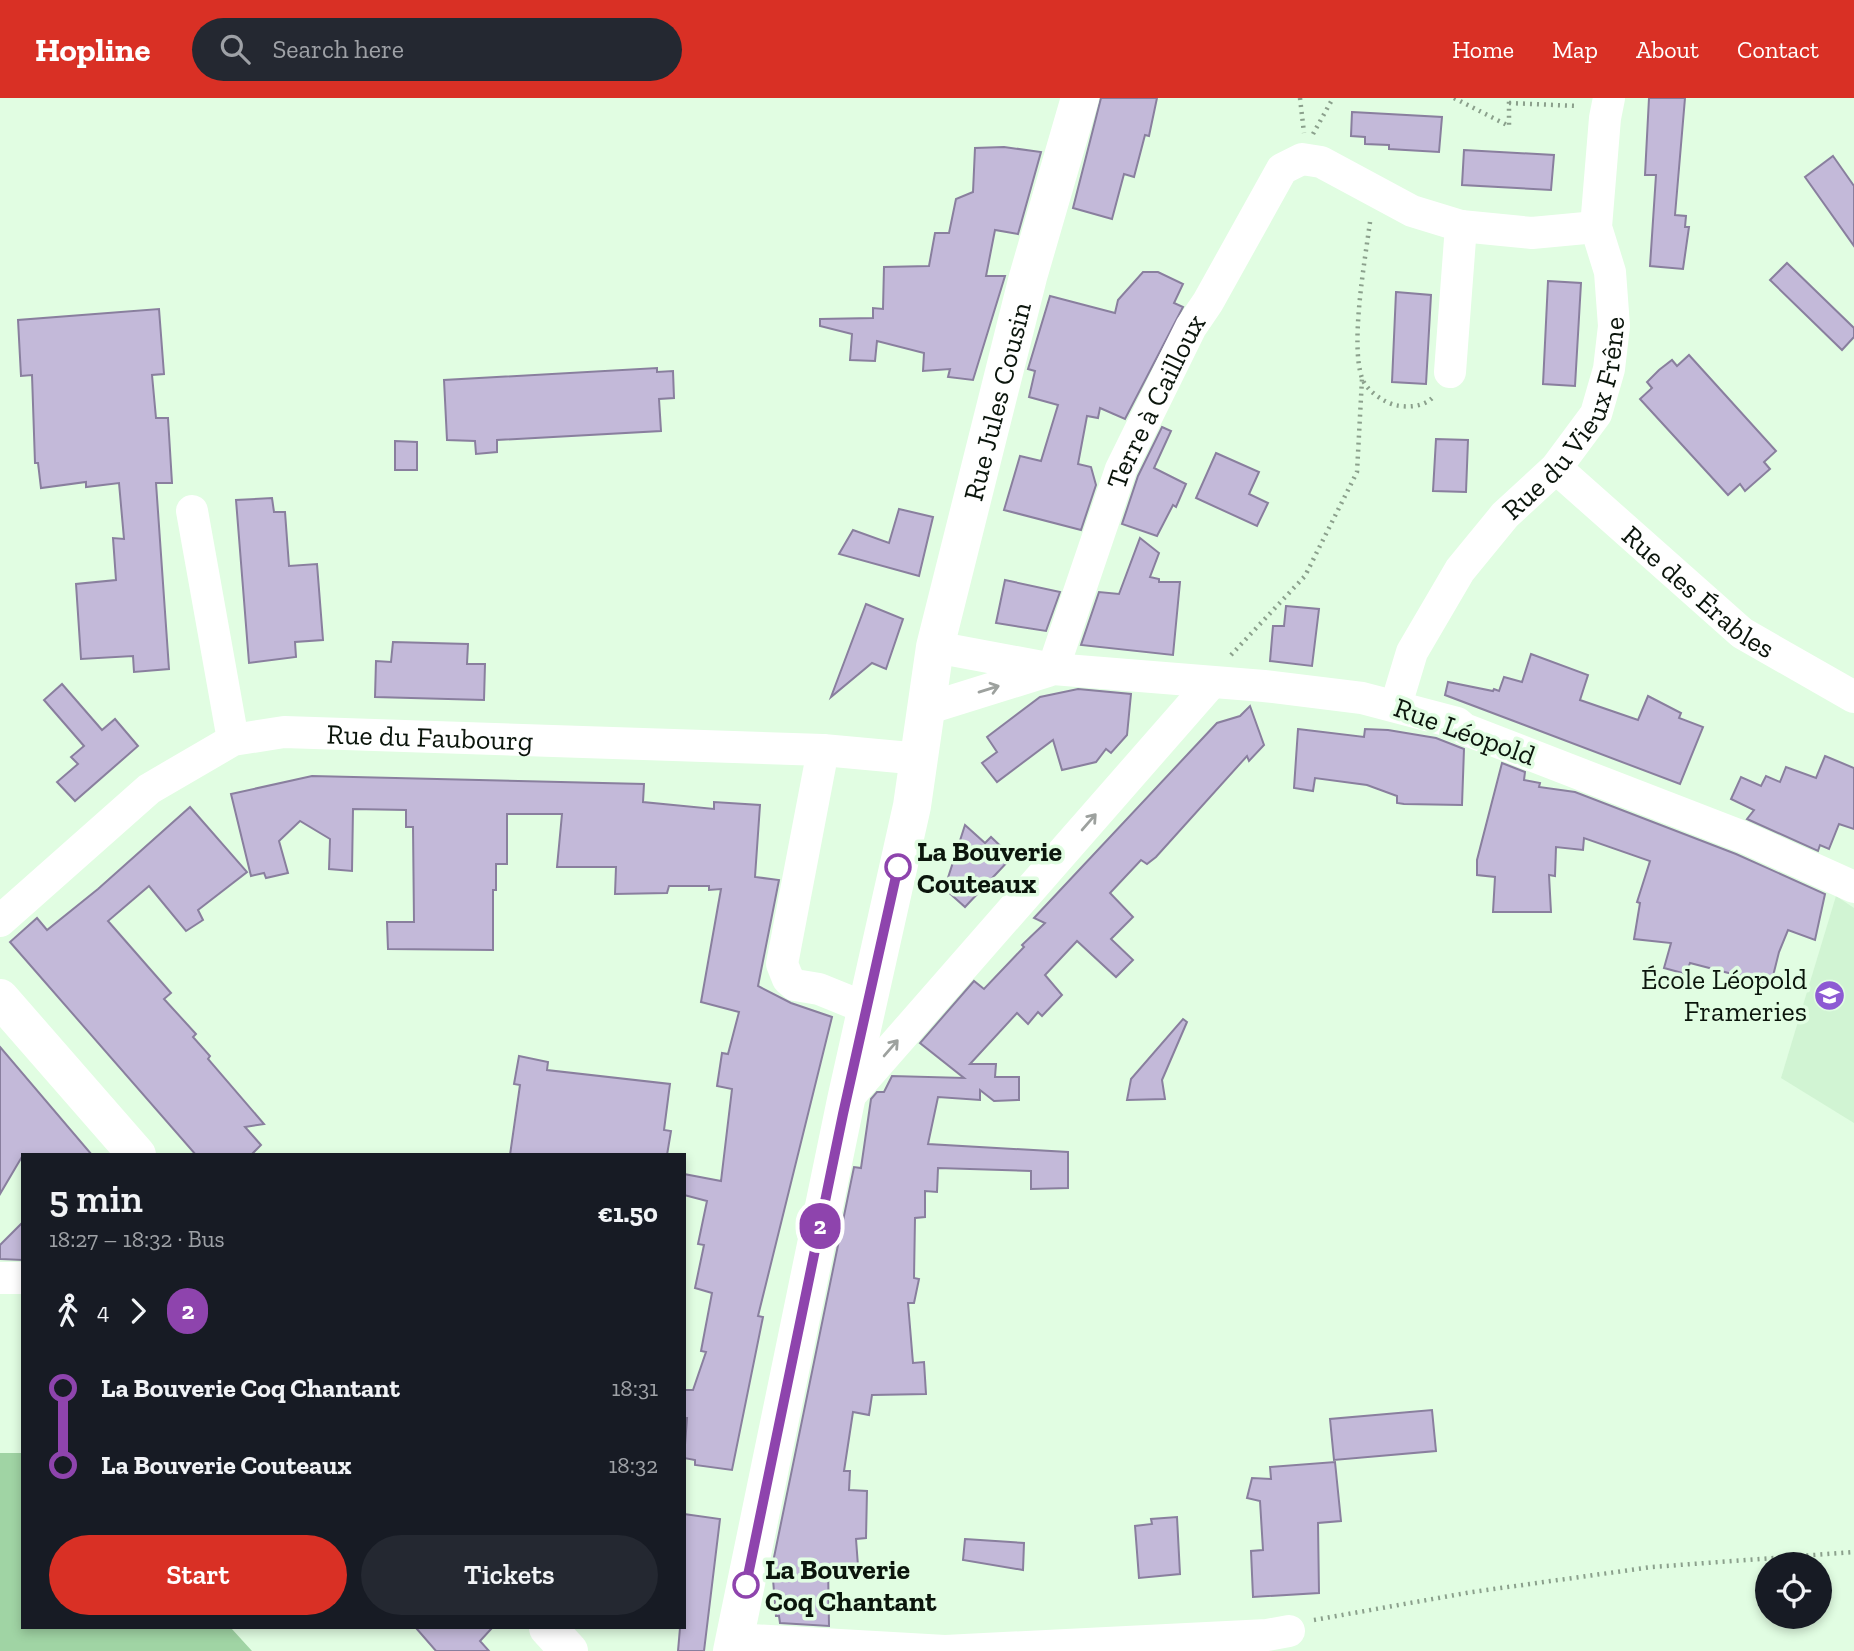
<!DOCTYPE html>
<html lang="en">
<head>
<meta charset="utf-8">
<style>
	:root { --surface:#171b24; --page:#242831; --text:#f1f3f6; --muted:#9ea1a6; --accent:#d93025 }
	body { margin:0; font-family:"Zilla Slab",serif; background:var(--page); color:var(--text); height:100vh; display:flex; flex-direction:column; font-size:26px; white-space:nowrap }
	* { box-sizing:border-box; margin:0 }
	p { font-size:23px; color:var(--muted) }
	.icon { flex:none; width:38px; height:38px; fill:none; stroke:currentColor; stroke-width:2; stroke-linecap:round; stroke-linejoin:round }
	.map { position:relative; flex:1; overflow:hidden }
	.details { position:absolute; left:21px; top:1055px; width:665px; height:476px; display:flex; flex-direction:column; background:var(--surface); border-radius:0px; box-shadow:0 4px 10px #0003 }
	.details>* { flex:none }
	.badge { padding:0 14px; border-radius:23px; font-size:24px; line-height:46px }
	.controls { position:absolute; left:1755px; top:1454px; display:grid; gap:14px }
	.controls a { display:grid; place-items:center; width:77px; height:77px; border-radius:50%; background:var(--surface); box-shadow:0 4px 10px #0003; font-size:35px }
	.map>.badge { position:absolute; translate:-50% -50%; box-shadow:0 0 0 4px #fff }
	.legs { display:flex; align-items:center; gap:10px; height:77px; padding:0 28px; font-size:23px }
	.legs p { margin-inline-start:auto }
	.overview { display:flex; align-items:center; justify-content:space-between; height:119px; padding:0 28px }
	h1 { font-size:38px; font-weight:600; line-height:52px }
	.primary-button { display:flex; gap:14px; margin-top:auto; padding:14px 28px }
	.primary-button a { flex:1; height:80px; border-radius:42px; background:var(--accent); color:#fff; font-size:28px; font-weight:600; line-height:80px; text-align:center }
	.primary-button a+a { background:var(--page); color:var(--text) }
	ul { padding:0 28px; list-style:none }
	li { display:flex; align-items:center; gap:24px; height:77px; font-size:26px }
	li i { display:grid; place-items:center; width:10px; height:100%; margin:0 9px; background:currentColor }
	li i::after { content:''; width:18px; height:18px; margin:-9px; border:5px solid; border-radius:50%; background:var(--surface) }
	li p { margin-inline-start:auto }
	li:first-child i { background:linear-gradient(#0000 50%,currentColor 0) }
	li:last-child i { background:linear-gradient(currentColor 50%,#0000 0) }
	header { display:flex; align-items:center; gap:42px; box-sizing:border-box; height:98px; padding:0 35px; background:var(--accent); color:#fff }
	header strong { font-size:33px }
	nav { display:flex; gap:38px; margin-inline-start:auto; font-size:24px }
	.search { width:490px; height:63px; background:var(--page); display:flex; align-items:center; gap:18px; box-sizing:border-box; padding:0 24px; border-radius:38px; color:var(--muted); font-size:26px }
	.map>svg:first-child { display:block }
</style>
</head>
<body>
<header>
<strong>Hopline</strong>
<div class="search"><svg class="icon" aria-label="search" viewBox="0 0 24 24"><circle cx="10" cy="10" r="6"/><path d="M15 15l6 6"/></svg>Search here</div>
<nav><a>Home</a><a>Map</a><a>About</a><a>Contact</a></nav>
</header>
<div class="map">
<svg width="1854" height="1553" viewBox="0 0 1854 1553">
	<rect width="100%" height="100%" fill="#e1fde2"/>
	<polygon fill="#d1f4d3" points="1836,798 1854,810 1854,1025 1781,980"/>
	<polygon fill="#a0d4a4" points="0,1355 23,1355 23,1530 231,1530 252,1553 0,1553"/>
	<g fill="#c3b9d9" stroke="#897f9e" stroke-width="2">
		<polygon points="1101,0 1157,0 1149,38 1145,37 1134,79 1124,76 1112,121 1073,110"/>
		<polygon points="1649,0 1685,0 1675,117 1686,118 1685,129 1689,129 1683,171 1650,168 1656,77 1645,77"/>
		<polygon points="1352,14 1442,19 1439,54 1389,51 1389,47 1365,46 1365,39 1351,38"/>
		<polygon points="1004,49 1041,54 1018,136 995,132 986,178 1005,178 973,282 948,279 950,271 923,273 924,255 877,243 875,263 850,262 852,236 820,228 820,221 873,220 873,210 883,211 884,169 929,168 935,135 949,135 956,101 973,94 975,50"/>
		<polygon points="1464,52 1554,57 1551,92 1462,87"/>
		<polygon points="1833,58 1854,88 1854,148 1805,79"/>
		<polygon points="1787,165 1854,230 1854,239 1842,252 1770,182"/>
		<polygon points="1143,174 1158,174 1183,186 1174,205 1183,209 1125,321 1100,310 1098,320 1087,318 1078,366 1091,369 1096,387 1081,432 1004,412 1020,358 1041,363 1058,307 1029,299 1035,273 1028,271 1050,198 1115,215 1118,202"/>
		<polygon points="1548,183 1581,185 1575,288 1543,286"/>
		<polygon points="1396,194 1431,197 1426,286 1392,284"/>
		<polygon points="159,211 164,276 152,277 156,320 168,320 172,385 156,385 169,571 134,574 133,558 81,561 76,486 116,482 113,440 124,441 119,385 86,389 86,384 41,390 38,365 35,365 32,277 21,278 18,222"/>
		<polygon points="1689,257 1776,353 1764,364 1770,371 1745,393 1740,386 1728,397 1640,301 1652,290 1647,284 1659,272 1672,262 1677,268"/>
		<polygon points="657,270 657,274 673,273 674,300 659,301 661,333 497,342 497,354 476,356 475,343 447,342 444,282"/>
		<polygon points="1162,329 1171,333 1154,370 1186,386 1176,409 1173,407 1157,438 1122,426 1138,378"/>
		<polygon points="1436,341 1468,342 1466,394 1433,393"/>
		<polygon points="395,343 417,344 417,372 395,372"/>
		<polygon points="1216,355 1259,374 1249,396 1268,405 1257,428 1196,400"/>
		<polygon points="272,400 274,414 285,414 289,468 317,466 323,542 295,544 296,559 249,565 236,402"/>
		<polygon points="899,411 933,419 919,478 839,456 853,432 889,445"/>
		<polygon points="1140,440 1159,455 1150,479 1159,481 1159,484 1180,484 1173,557 1081,547 1099,494 1119,496"/>
		<polygon points="1005,482 1060,494 1046,533 996,525"/>
		<polygon points="866,506 903,521 886,571 872,565 831,599"/>
		<polygon points="1286,508 1319,511 1312,568 1270,563 1273,528 1284,528"/>
		<polygon points="393,544 468,546 467,566 485,566 484,602 375,599 376,563 391,564"/>
		<polygon points="1531,556 1588,577 1580,602 1638,622 1648,598 1681,615 1679,620 1703,629 1680,686 1445,597 1448,584 1493,593 1494,591 1499,593 1504,579 1522,584"/>
		<polygon points="62,586 102,632 115,621 138,648 75,703 57,684 78,666 71,659 84,648 44,602"/>
		<polygon points="1078,591 1131,596 1127,637 1111,655 1106,651 1096,664 1062,672 1053,642 997,684 982,665 997,654 987,639 1040,599"/>
		<polygon points="1250,608 1264,647 1249,663 1247,658 1156,759 1147,766 1141,762 1110,795 1133,819 1111,841 1133,862 1116,879 1077,843 1045,877 1062,897 1042,918 1038,914 1028,926 1017,915 970,966 996,966 995,979 1019,979 1019,1002 994,1003 980,992 980,1002 938,999 928,1046 1068,1054 1068,1090 1031,1091 1031,1073 938,1070 937,1094 925,1093 925,1119 915,1120 914,1180 919,1181 914,1205 908,1205 913,1265 924,1264 926,1296 872,1297 869,1317 853,1314 844,1373 850,1373 849,1392 867,1393 866,1440 856,1441 858,1468 828,1466 829,1528 780,1525 779,1518 776,1518 772,1469 854,1069 861,1070 871,1001 877,994 884,994 892,978 964,980 920,945 974,883 984,891 1024,849 1022,847 1045,825 1034,820 1217,625 1240,618"/>
		<polygon points="1298,631 1364,639 1365,631 1388,632 1436,640 1464,651 1462,707 1404,706 1397,705 1397,698 1367,687 1315,680 1313,693 1294,690"/>
		<polygon points="1825,658 1854,670 1854,731 1839,726 1829,751 1820,747 1818,753 1747,721 1754,712 1731,701 1741,679 1761,688 1766,678 1780,684 1786,669 1816,680"/>
		<polygon points="1502,665 1525,674 1524,682 1540,685 1539,689 1575,694 1736,756 1825,796 1815,842 1788,832 1779,854 1771,886 1690,865 1686,876 1664,870 1671,845 1634,841 1640,805 1637,804 1650,763 1584,740 1583,752 1556,749 1555,778 1549,777 1551,814 1493,814 1495,779 1477,777 1477,762"/>
		<polygon points="312,678 644,686 643,704 714,711 714,704 760,707 755,779 779,782 758,888 791,905 832,919 758,1218 763,1219 732,1372 695,1367 695,1362 684,1360 687,1320 684,1320 684,1292 693,1292 706,1254 701,1253 712,1195 695,1190 704,1147 698,1146 707,1103 684,1097 684,1076 721,1083 732,991 717,988 722,955 728,956 739,914 701,904 721,791 709,792 709,788 669,788 667,795 615,796 616,769 557,769 562,716 507,716 507,766 496,766 496,792 493,792 493,852 388,851 387,824 414,824 413,729 406,729 406,712 353,711 352,773 329,771 330,741 300,723 279,743 288,775 266,780 264,775 251,778 231,696"/>
		<polygon points="190,709 247,774 198,812 203,822 186,833 149,788 108,823 171,895 164,901 196,936 193,939 210,958 208,961 264,1026 245,1029 261,1047 251,1057 196,1057 10,844 37,820 47,832 98,791"/>
		<polygon points="965,727 985,745 991,739 1012,759 965,809 946,792 946,786"/>
		<polygon points="1183,921 1187,924 1162,982 1165,1001 1127,1002 1131,981"/>
		<polygon points="0,949 92,1057 23,1057 0,1096"/>
		<polygon points="519,958 548,964 547,972 670,986 664,1032 671,1033 667,1057 510,1057 520,987 514,986"/>
		<polygon points="23,1124 23,1162 0,1161 0,1147"/>
		<polygon points="1432,1312 1436,1353 1334,1362 1330,1321"/>
		<polygon points="1335,1364 1341,1423 1318,1425 1319,1495 1253,1499 1251,1453 1263,1452 1260,1403 1247,1400 1252,1380 1271,1381 1270,1369"/>
		<polygon points="684,1416 720,1421 704,1553 678,1553 680,1530 684,1530"/>
		<polygon points="1177,1419 1180,1476 1139,1480 1135,1428 1152,1426 1151,1421"/>
		<polygon points="965,1441 1024,1445 1023,1472 963,1462"/>
		<polygon points="416,1530 492,1530 480,1543 489,1553 436,1553"/>
	</g>
	<g fill="none" stroke-linecap="round" stroke-linejoin="round">
		<g stroke="#8ba08c" stroke-width="4.5" stroke-dasharray="2 5" stroke-linecap="butt">
			<polyline points="1300,0 1304,35"/>
			<polyline points="1454,0 1509,28 1509,0"/>
			<polyline points="1509,5 1578,8"/>
			<polyline points="1313,36 1333,0"/>
			<path d="M1370 124C1365 162 1350 246 1362 280 1366 292 1383 304 1395 307 1408 310 1425 309 1434 298"/>
			<polyline points="1231,557 1305,478 1357,374 1362,281"/>
			<polyline points="1314,1522 1472,1494 1652,1469 1854,1454"/>
		</g>
		<g stroke="#fff" stroke-width="32">
			<polyline points="1450,274 1461,128"/>
			<path id="s1" d="M1556 370 1742 535 1854 599"/>
			<polyline points="192,413 233,642"/>
			<polyline points="935,549 1053,571 1264,588 1362,600 1457,625 1464,631 1743,739 1854,789"/>
			<path id="s2" d="M1053 571 1121 371 1191 229 1208 204 1282 71 1302 61 1321 64 1412 113 1461 128 1532 135 1596 129"/>
			<path id="s3" d="M1396 607 1412 554 1460 472 1505 417 1556 370 1596 316 1609 271 1614 228 1610 174 1596 129 1605 20 1609 0"/>
			<polyline points="926,611 1048,573"/>
			<polyline points="823,652 782,866 788,881 795,887 819,891 866,910"/>
			<path id="s4" d="M0 823 149 691 233 642 284 634 823 652 921 661"/>
			<polyline points="846,1002 1212,584"/>
			<polyline points="0,1180 23,1180"/>
			<polyline points="734,1541 945,1553 1267,1537 1289,1533"/>
		</g>
		<path stroke="#fff" stroke-width="38" id="s5" d="M732 1553 846 1002 912 708 935 549 1028 179 1080 0"/>
		<g stroke="#fff" stroke-width="38">
			<polyline points="0,900 137,1057"/>
			<polyline points="548,1530 569,1553"/>
		</g>
	</g>
	<defs><path id="oneway-shaft" d="M-6 0H5M1.5-3L5.5 0L1.5 3" fill="none" stroke-width="1.6" stroke-linecap="round" stroke-linejoin="round" transform="scale(1.75)"/></defs>
	<g stroke="#9da19e">
		<use href="#oneway-shaft" transform="translate(989 591) rotate(-17)"/>
		<use href="#oneway-shaft" transform="translate(1089 724) rotate(-49)"/>
		<use href="#oneway-shaft" transform="translate(891 950) rotate(-49)"/>
	</g>
	<g fill="none" stroke-linecap="round" stroke-linejoin="round">
		<defs>
			<polyline id="line-1" points="746,1487 843,1016 898,769"/>
		</defs>
		<use href="#line-1" stroke="#fff" stroke-width="16"/>
		<use href="#line-1" stroke="#8e44ad" stroke-width="10"/>
	</g>
	<defs>
		<symbol id="school-disc" viewBox="-11 -11 22 22"><circle r="9.5" fill="#8d5ad3" stroke="#e1fde2"/><path d="M0-5L7-2L0 1L-7-2ZM-4 1L0 2.5L4 1V4Q0 6-4 4Z" fill="#fff"/></symbol>
	</defs>
	<g fill-rule="evenodd">
		<use href="#school-disc" x="1812" y="880" width="35" height="35"/>
	</g>
	<g fill="#fff" stroke="#8e44ad" stroke-width="3.5">
		<circle cx="898" cy="769" r="12"/>
		<circle cx="746" cy="1487" r="12"/>
	</g>
	<g text-anchor="middle" stroke-width="7" stroke-linejoin="round" paint-order="stroke">
		<g font-size="28" fill="#0b150c" stroke="#e1fde2">
			<text dy="10" stroke="none"><textPath href="#s5" startOffset="1278">Rue Jules Cousin</textPath></text>
			<text dy="10" stroke="none"><textPath href="#s2" startOffset="287">Terre à Cailloux</textPath></text>
			<text dy="10" stroke="none"><textPath href="#s3" startOffset="340">Rue du Vieux Frêne</textPath></text>
			<text dy="10" stroke="none"><textPath href="#s1" startOffset="189">Rue des Érables</textPath></text>
			<text transform="translate(1465 633) rotate(20)" y="10">Rue Léopold</text>
			<text dy="10" stroke="none"><textPath href="#s4" startOffset="494">Rue du Faubourg</textPath></text>
		</g>
		<g font-size="28" font-weight="bold" fill="#0b150c" stroke="#e1fde2" text-anchor="start">
			<text x="917" y="763">La Bouverie<tspan x="917" dy="32">Couteaux</tspan></text>
			<text x="765" y="1481">La Bouverie<tspan x="765" dy="32">Coq Chantant</tspan></text>
		</g>
		<g font-size="28" fill="#0b150c" stroke="#e1fde2" text-anchor="end">
			<text x="1807" y="891">École Léopold<tspan x="1807" dy="32">Frameries</tspan></text>
		</g>
	</g>
</svg>
<div class="controls">
<a><svg class="icon" aria-label="locate" viewBox="0 0 24 24"><circle cx="12" cy="12" r="6"/><path d="M12 2v4M12 18v4M2 12h4M18 12h4"/></svg></a>
</div>
<b class="badge" style="left:820px;top:1128px;background:#8e44ad;color:#fff">2</b>
<section class="details">
<div class="overview"><div><h1>5 min</h1><p>18:27 – 18:32 · Bus</p></div><b>€1.50</b></div>
<div class="legs"><svg class="icon" aria-label="walk" viewBox="0 0 24 24"><circle cx="13" cy="4" r="2"/><path d="M13 8l-2 6 4 7M11 14l-3 7M7 12l3-4h3l4 4"/></svg>4<svg class="icon" aria-label="forward" viewBox="0 0 24 24"><path d="M9 5l7 7-7 7"/></svg><b class="badge" style="background:#8e44ad;color:#fff">2</b></div>
<ul>
<li><i style="color:#8e44ad"></i><b>La Bouverie Coq Chantant</b><p>18:31</p></li>
<li><i style="color:#8e44ad"></i><b>La Bouverie Couteaux</b><p>18:32</p></li>
</ul>
<div class="primary-button"><a>Start</a><a>Tickets</a></div>
</section>
</div>
</body>
</html>
